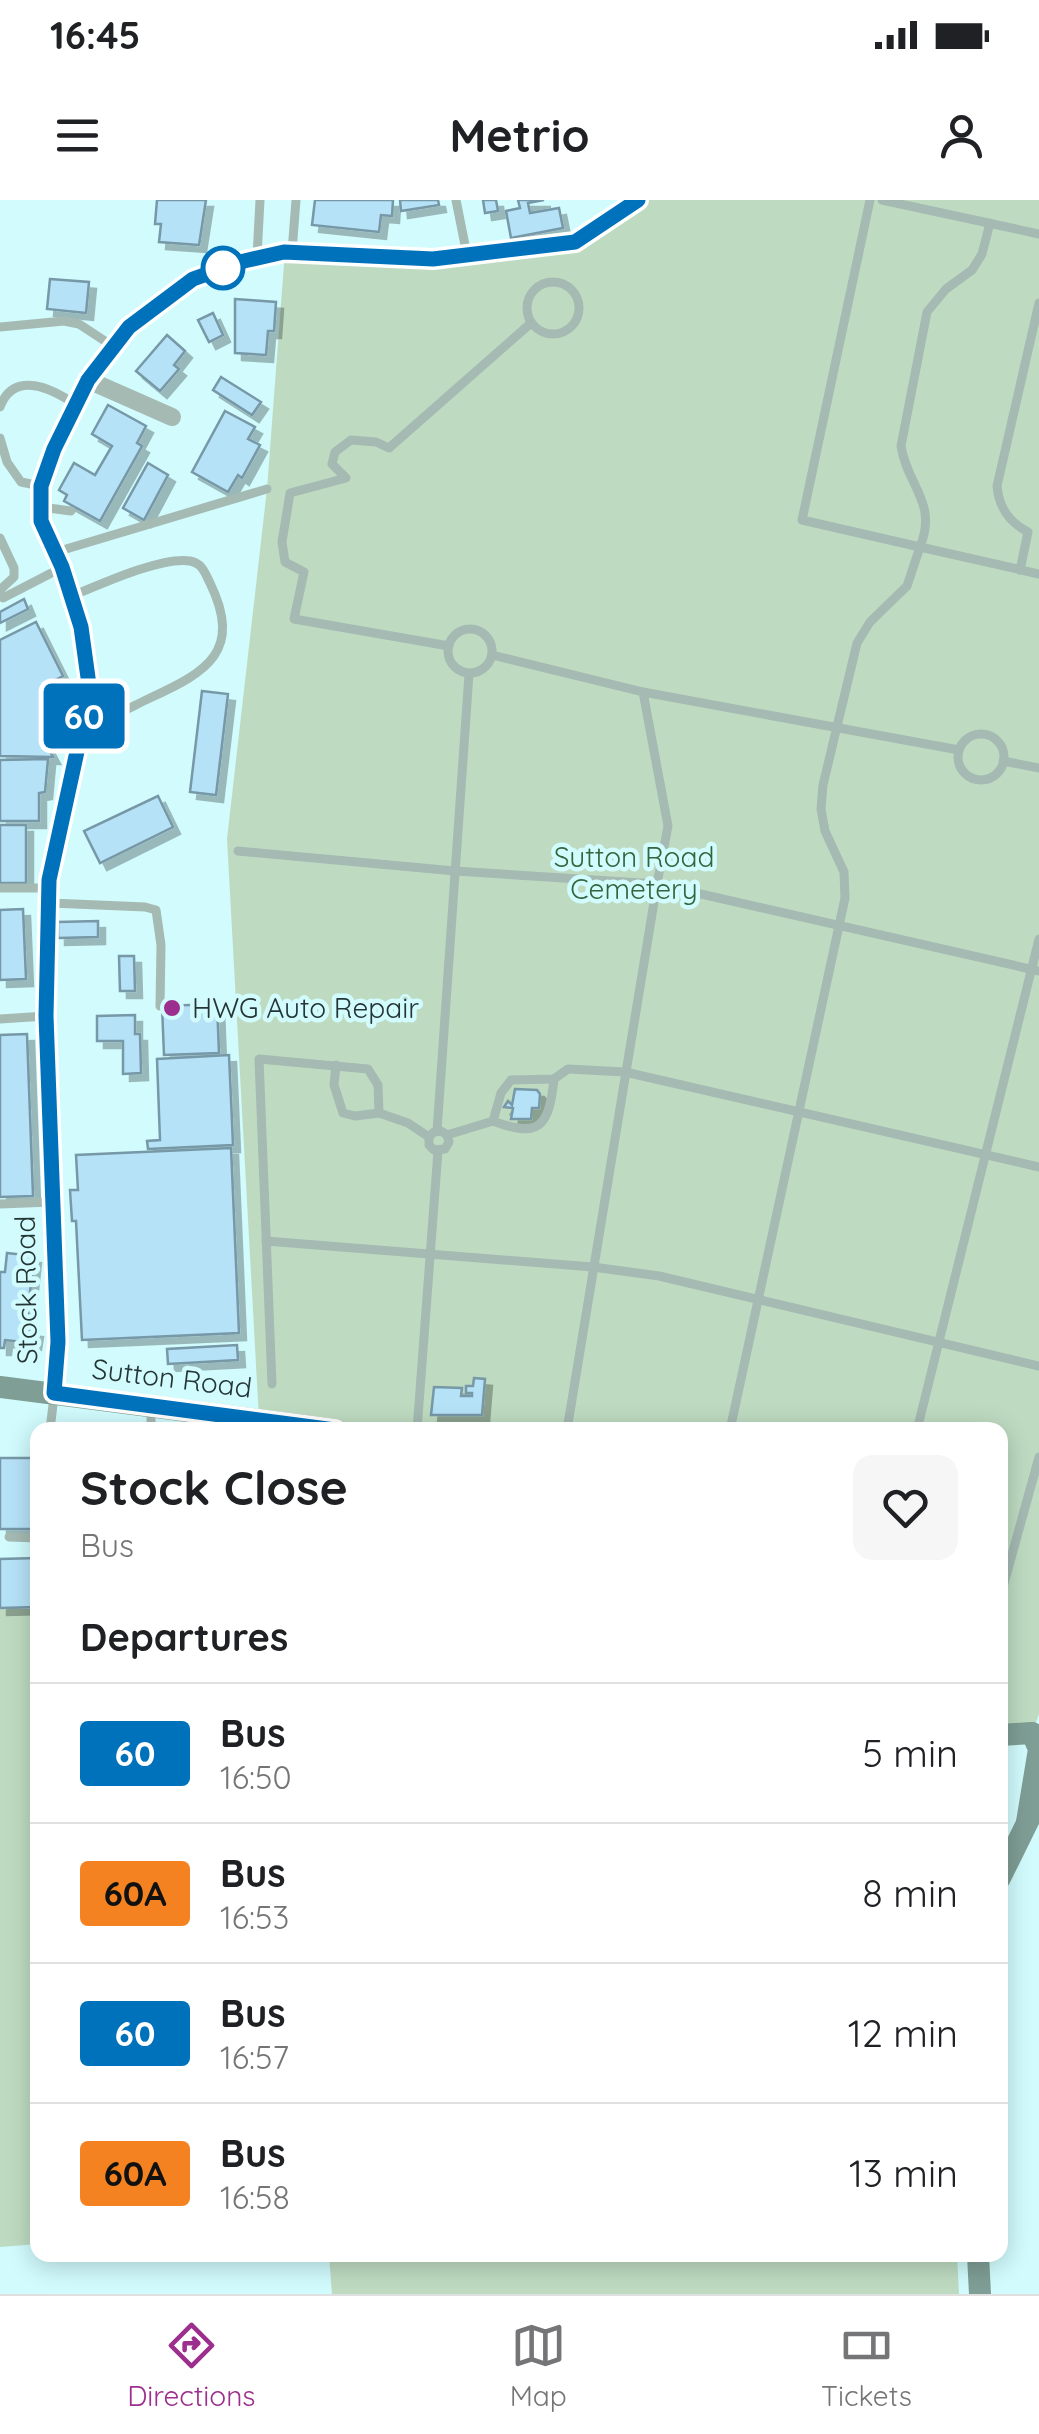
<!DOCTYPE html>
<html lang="en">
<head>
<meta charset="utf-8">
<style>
	:root { --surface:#fff; --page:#f6f6f6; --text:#202124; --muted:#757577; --line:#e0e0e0; --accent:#9c2e8d }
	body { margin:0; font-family:Quicksand,sans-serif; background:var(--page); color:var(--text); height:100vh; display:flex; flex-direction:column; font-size:38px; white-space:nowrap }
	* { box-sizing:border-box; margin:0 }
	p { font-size:32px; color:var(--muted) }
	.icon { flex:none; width:55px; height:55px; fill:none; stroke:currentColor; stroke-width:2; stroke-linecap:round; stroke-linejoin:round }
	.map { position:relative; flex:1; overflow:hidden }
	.drawer { position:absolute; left:30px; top:1222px; width:978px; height:840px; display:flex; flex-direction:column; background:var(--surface); border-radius:20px; box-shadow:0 5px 25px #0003 }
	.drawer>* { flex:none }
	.badge { padding:0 20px; border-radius:8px; font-size:35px; line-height:65px }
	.map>.badge { position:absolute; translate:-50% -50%; box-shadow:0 0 0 5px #fff }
	h2 { padding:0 50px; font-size:38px; line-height:90px }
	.round { display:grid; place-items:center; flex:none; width:105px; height:105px; border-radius:20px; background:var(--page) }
	.overview { display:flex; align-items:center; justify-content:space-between; height:170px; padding:0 50px }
	h1 { font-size:48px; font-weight:700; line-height:75px }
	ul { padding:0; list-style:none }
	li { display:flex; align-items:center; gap:30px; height:140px; padding:0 50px; border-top:2px solid var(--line) }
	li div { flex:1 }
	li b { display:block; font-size:38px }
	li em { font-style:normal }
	li .badge { min-width:110px; font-weight:700; text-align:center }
	.status { display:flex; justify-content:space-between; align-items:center; height:70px; padding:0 50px; background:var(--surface); direction:ltr }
	.status svg { height:28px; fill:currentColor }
	header { display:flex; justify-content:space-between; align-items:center; height:130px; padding:0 50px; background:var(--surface); font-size:45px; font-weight:700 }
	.menu { display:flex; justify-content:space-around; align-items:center; height:140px; border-top:2px solid var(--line); background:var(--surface); font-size:28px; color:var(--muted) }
	.menu a { display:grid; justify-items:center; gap:5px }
	.menu .on { color:var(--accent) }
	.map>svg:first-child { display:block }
</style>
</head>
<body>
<div class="status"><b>16:45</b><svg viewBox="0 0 49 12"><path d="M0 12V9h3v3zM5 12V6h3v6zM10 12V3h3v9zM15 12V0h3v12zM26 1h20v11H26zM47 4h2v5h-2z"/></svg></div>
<header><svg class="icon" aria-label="menu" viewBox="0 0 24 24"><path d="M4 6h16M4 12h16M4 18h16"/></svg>Metrio<svg class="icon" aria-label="person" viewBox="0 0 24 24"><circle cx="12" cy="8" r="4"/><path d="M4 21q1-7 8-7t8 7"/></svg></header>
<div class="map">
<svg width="1039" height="2094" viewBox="0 0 1039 2094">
	<defs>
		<filter id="shadow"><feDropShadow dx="7" dy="7" stdDeviation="0" flood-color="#0004"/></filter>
	</defs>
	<rect width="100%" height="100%" fill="#d1fbfd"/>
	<g fill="#bedbc1">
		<polygon points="638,0 1039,0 1039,1514 1032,1533 1000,1535 1000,1230 335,1230 259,1219 227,639 267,289 285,51 433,59 575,42"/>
		<polygon points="3,1406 37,1410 38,2044 0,2047 0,1410"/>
		<polygon points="329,2055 957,2055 959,2094 332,2094"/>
	</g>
	<g fill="#b6e2f7" stroke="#7798a7" stroke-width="2.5" filter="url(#shadow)">
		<polygon points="157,0 206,0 199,45 159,42 161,24 155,24"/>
		<polygon points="315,0 393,0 392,16 381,15 379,32 312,25"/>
		<polygon points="400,0 438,0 439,5 401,11"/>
		<polygon points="483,0 496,0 498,11 485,13"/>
		<polygon points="518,0 544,0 528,3 530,13 559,8 563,28 511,38 506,11 520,8"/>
		<polygon points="50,79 89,82 86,113 47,109"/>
		<polygon points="235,99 276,102 274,131 268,131 266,155 235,153"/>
		<polygon points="213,113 223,135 209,142 198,120"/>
		<polygon points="167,135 185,151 174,165 179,169 160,191 136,171"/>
		<polygon points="221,177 261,202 252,215 213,190"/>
		<polygon points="108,205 146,226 137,243 142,246 100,321 64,301 67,295 59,290 74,263 95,275 112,246 92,234"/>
		<polygon points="225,211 255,227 248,239 260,245 242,278 238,275 228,292 192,272"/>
		<polygon points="148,263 168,275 144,320 123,308"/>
		<polygon points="24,399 28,409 0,423 0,412"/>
		<polygon points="36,422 63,476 53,481 62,500 54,505 62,521 46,529 51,537 44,540 53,557 0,556 0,440"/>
		<polygon points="202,491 228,494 216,595 190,592"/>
		<polygon points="48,559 45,592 39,593 39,621 0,621 0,560"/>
		<polygon points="158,596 173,627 100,663 84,631"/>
		<rect x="0" y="625" width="26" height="58"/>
		<polygon points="23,709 26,779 0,780 0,710"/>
		<polygon points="98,721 98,737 58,738 58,722"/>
		<polygon points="119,756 134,756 135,791 120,791"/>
		<polygon points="217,804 219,853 164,855 162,806"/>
		<polygon points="135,815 135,834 140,834 141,873 123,874 123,841 97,841 97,816"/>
		<polygon points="27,834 33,996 0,997 0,835"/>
		<polygon points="229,855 233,945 148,949 147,941 160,940 157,859"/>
		<polygon points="515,889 537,890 540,894 539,908 532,908 531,919 511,919 513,908 504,907 508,901 512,905"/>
		<polygon points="231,948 239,1133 82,1140 76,1021 72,1021 70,990 78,990 76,955"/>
		<polygon points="7,1053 34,1056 26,1129 36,1130 34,1143 5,1140 4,1148 0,1148 0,1072 5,1072"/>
		<polygon points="237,1145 238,1160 168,1164 167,1149"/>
		<polygon points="474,1178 485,1179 482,1215 431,1215 434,1187 462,1188 461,1196 472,1196 472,1193 466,1193 466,1186 473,1186"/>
		<rect x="0" y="1258" width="38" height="71"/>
		<polygon points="38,1358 38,1407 0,1408 0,1359"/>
	</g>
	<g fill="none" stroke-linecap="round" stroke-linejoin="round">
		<g stroke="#a5bab3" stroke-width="9">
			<polyline points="456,0 467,55"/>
			<path d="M870 0 802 320 920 347C938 302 907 286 901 246L927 112 946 89 972 70 982 54 990 23"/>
			<polyline points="882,0 1039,34"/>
			<polyline points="292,52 296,0"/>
			<polyline points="257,57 260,0"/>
			<circle cx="553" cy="108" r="26"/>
			<polyline points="0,127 64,121 79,124 114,147"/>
			<path d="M0 207C14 169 53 189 76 205"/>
			<polyline points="0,238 7,262 21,282 41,286"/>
			<polyline points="41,307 71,311"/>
			<polyline points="0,338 14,368 14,377 0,390"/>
			<polyline points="56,352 267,289"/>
			<path d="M1020 370 1028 332C1009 322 999 308 997 286L1039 103"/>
			<polyline points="0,392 3,398 63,367"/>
			<path d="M72 396C99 385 162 356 190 361 202 363 205 373 210 383 243 451 207 472 150 498 122 511 116 520 85 513"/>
			<circle cx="470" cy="451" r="22"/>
			<polyline points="449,446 294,419 304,372 285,362 282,342 290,293 346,278 332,264 335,252 351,240 376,242 389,248 531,123"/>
			<polyline points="643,492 959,550"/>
			<circle cx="981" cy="557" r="23"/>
			<polyline points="1003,561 1039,568"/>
			<polyline points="238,651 455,671 657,684 668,626 643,492 492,455"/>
			<polyline points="0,688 50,688"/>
			<polyline points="51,703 145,707 156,710 161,745 160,806"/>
			<polyline points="0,819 46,816"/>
			<polyline points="336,865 334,885 343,913 355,916 379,913"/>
			<path d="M493 921C540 939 549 926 554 879"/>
			<polyline points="437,931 469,474"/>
			<polyline points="447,935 493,921 501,893 511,880 554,879 568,869 625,872 1039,967"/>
			<polyline points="0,1004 52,1002"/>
			<polyline points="266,1041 593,1067 659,1076 1039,1166"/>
			<polyline points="272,1184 259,859 368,869 378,885 379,913 408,923 429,937 429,945 434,950 445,949 449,942 447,935 441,931 434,932 429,937"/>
			<polyline points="50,1230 54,1196"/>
			<polyline points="151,1230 151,1209"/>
			<polyline points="417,1230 438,951"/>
			<polyline points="567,1230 657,684 1039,771"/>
			<polyline points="730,1230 845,698 844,672 825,631 821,609 823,585 857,443 870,422 907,386 920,347 1039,374"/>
			<polyline points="917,1230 1039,739"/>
			<polyline points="9,1337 38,1338"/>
			<polyline points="1000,1398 1039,1257"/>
		</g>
		<g stroke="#a5bab3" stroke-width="18">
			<polyline points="88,180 172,217"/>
			<polyline points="54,1193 58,1142 46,816 49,680 90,492 81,427 63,367 41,321 41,286 54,249 88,180 129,127 193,79 244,61 285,51 433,59 575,42 638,0"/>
		</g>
		<g stroke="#7f9e95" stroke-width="22">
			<polyline points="0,1187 335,1230"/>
			<polyline points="1000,1535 1032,1533"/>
			<polyline points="1027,1622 1039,1549 1032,1533"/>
			<polyline points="1000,1678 1034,1609"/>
			<polyline points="978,2055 980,2094"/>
		</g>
	</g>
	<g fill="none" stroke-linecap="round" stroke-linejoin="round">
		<defs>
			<polyline id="line" points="335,1230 54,1193 58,1142 46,816 49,680 90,492 81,427 62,367 41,321 41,286 54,249 88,180 129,127 193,79 244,61 284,52 433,59 575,42 638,0"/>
		</defs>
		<use href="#line" stroke="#fff" stroke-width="22"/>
		<use href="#line" stroke="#0072bc" stroke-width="15"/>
	</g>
	<circle fill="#fff" stroke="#0072bc" stroke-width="5" cx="223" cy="68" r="20"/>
	<circle fill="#9c2e8d" stroke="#d1fbfd" stroke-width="4" cx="172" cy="808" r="10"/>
	<g text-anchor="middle" stroke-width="9" stroke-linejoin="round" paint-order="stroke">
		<g font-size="28" fill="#33653d" stroke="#d1fbfd">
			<text x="634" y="667">Sutton Road<tspan x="634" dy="32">Cemetery</tspan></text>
		</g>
		<g font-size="28" fill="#253536" stroke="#d1fbfd" text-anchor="start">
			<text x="192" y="818">HWG Auto Repair</text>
		</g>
		<g font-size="28" fill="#253536" stroke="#d1fbfd">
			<text transform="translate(26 1090) rotate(-91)" y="10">Stock Road</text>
			<text transform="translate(172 1178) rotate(7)" y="10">Sutton Road</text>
		</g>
	</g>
</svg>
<b class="badge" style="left:84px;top:516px;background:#0072bc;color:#fff">60</b>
<section class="drawer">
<div class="overview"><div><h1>Stock Close</h1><p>Bus</p></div><a class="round"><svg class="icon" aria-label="heart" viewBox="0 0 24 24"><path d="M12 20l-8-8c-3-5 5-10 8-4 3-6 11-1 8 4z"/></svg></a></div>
<h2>Departures</h2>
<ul>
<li><span class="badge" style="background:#0072bc;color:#fff">60</span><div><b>Bus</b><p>16:50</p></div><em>5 min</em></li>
<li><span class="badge" style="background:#f58220;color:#111">60A</span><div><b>Bus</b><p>16:53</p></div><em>8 min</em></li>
<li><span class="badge" style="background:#0072bc;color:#fff">60</span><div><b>Bus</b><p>16:57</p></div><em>12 min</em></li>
<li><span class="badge" style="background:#f58220;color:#111">60A</span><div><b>Bus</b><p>16:58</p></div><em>13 min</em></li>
</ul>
</section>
</div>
<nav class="menu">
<a class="on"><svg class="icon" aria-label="directions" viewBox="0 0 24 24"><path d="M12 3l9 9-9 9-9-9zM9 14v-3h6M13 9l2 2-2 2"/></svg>Directions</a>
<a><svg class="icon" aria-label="map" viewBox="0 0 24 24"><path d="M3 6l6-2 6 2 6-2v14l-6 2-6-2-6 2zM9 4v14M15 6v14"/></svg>Map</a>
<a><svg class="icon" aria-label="tickets" viewBox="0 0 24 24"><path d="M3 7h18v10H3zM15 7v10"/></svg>Tickets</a>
</nav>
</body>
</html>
